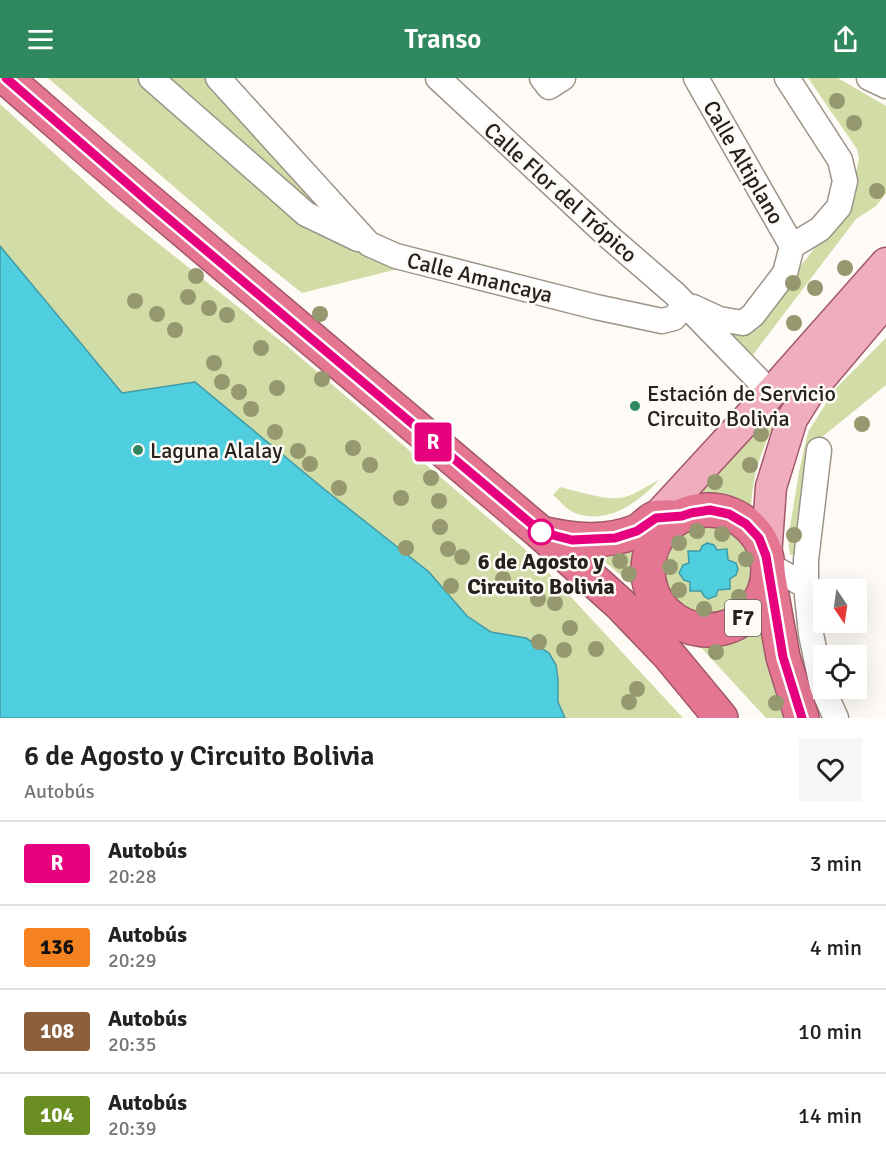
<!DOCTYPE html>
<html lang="es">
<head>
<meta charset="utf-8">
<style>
	:root { --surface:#fff; --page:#f6f6f6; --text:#222; --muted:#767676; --line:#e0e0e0; --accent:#30895e }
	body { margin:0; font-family:Signika,sans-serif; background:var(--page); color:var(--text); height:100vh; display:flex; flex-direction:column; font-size:22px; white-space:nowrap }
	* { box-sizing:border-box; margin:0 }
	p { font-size:20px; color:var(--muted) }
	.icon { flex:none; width:33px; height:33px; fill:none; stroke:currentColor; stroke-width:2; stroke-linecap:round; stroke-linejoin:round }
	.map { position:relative; height:640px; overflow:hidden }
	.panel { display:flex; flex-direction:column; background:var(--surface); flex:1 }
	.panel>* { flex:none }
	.badge { padding:0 12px; border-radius:4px; font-size:21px; line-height:39px }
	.needle { width:39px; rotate:167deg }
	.buttons { position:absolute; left:813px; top:501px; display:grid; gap:12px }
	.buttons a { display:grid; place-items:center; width:54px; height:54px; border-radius:0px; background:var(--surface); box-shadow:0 6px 24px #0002; font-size:30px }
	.map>.badge { position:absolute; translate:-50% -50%; box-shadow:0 0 0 3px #fff }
	.round { display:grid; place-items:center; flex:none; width:63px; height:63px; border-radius:0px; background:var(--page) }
	.summary { display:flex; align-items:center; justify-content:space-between; height:102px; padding:0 24px }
	h1 { font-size:28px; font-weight:600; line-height:45px }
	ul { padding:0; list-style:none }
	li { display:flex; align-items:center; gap:18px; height:84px; padding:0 24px; border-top:2px solid var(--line) }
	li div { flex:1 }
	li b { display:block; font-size:22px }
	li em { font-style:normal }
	li .badge { min-width:66px; font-weight:700; text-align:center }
	header { display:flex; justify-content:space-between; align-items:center; height:78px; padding:0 24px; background:var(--accent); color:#fff; font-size:27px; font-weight:600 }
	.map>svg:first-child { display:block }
</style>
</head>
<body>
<header><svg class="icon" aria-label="menu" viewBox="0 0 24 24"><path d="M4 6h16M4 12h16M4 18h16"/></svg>Transo<svg class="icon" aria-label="share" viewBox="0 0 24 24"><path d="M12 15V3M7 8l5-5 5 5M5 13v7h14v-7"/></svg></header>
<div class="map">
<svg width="886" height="640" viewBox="0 0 886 640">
	<rect width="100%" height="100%" fill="#fefaf5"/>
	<g fill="#d2dca6">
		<polygon points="48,0 145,0 252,97 402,190 302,215 238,164"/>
		<polygon points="161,0 209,0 334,143 299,120"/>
		<polygon points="808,0 838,0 886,28 886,115 876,128 856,141 749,282 706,247 748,257 760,249 802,186 849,127 859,81 857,71"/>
		<polygon points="0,26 114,130 287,268 534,479 683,640 565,640 558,624 558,602 549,575 526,560 491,554 467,538 429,494 324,411 195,304 122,315 0,168"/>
		<polygon points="886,260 886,307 822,359 814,374 800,476 790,477 788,461 799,394 808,354 835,311"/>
		<path d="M818 281C783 330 751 372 751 436L730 423 689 421Z"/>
		<path d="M659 402C638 425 608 447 575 435 567 432 559 422 553 417L560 409C577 413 609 424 625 419 637 416 648 407 659 402Z"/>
		<circle cx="708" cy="492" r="48"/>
		<polygon points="643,465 636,494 636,510 597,477"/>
		<path d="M763 539 790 640H766L697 565C725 568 746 564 763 539Z"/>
	</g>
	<g fill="#4ecede" stroke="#429aa4" stroke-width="1.5">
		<polygon points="0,168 122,315 195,304 324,411 429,494 467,538 491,554 526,560 549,575 556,587 558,602 558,624 565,640 0,640"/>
		<polygon points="707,465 714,467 717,472 727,471 728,482 736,485 738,491 736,497 730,501 730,511 718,512 716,518 708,521 704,518 701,513 690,513 690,504 684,502 679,495 683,487 689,485 688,473 700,473 702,468"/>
	</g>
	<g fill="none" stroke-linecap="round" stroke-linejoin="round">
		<defs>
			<g id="minor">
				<polyline points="151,0 306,136 358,161"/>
				<polyline points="218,0 369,166 396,178 596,229 662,243 674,240 685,226"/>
				<polyline points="438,0 608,158 675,216 771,315"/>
				<polyline points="542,0 549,9 563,0"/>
				<polyline points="696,0 792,168"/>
				<polyline points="869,0 886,8"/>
				<polyline points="693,229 719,241 743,245 753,237 785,195 792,168 820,151 839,129 845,103 840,82 787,0"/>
				<polyline points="767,486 806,508 811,556 822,609 836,640"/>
				<polyline points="806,508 806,482 819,372"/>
			</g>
			<g id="major">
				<polyline points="653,468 656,440 771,315 886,185"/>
				<polyline points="766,478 771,409 792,341 809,314 886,223"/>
			</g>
			<g id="highway">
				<polyline points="6,0 98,80 541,455 620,526 668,576 721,640"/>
				<circle cx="708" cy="492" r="60"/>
				<path d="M541 455C573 462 604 466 635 454 643 451 648 443 655 440 660 438 668 439 674 439"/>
				<polyline points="768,495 783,579 802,640"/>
			</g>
		</defs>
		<use href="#minor" stroke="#9d9489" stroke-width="27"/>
		<use href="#major" stroke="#a15869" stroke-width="33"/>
		<use href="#highway" stroke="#a15869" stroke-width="36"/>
		<use href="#minor" stroke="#fff" stroke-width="24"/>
		<use href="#major" stroke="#efadbe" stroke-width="30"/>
		<use href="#highway" stroke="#e47692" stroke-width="33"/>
	</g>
	<g fill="#969870">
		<circle cx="837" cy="23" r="8"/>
		<circle cx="854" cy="45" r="8"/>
		<circle cx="877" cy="113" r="8"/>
		<circle cx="845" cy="190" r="8"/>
		<circle cx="196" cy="198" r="8"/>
		<circle cx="793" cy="205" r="8"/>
		<circle cx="815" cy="210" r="8"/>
		<circle cx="188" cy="219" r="8"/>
		<circle cx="135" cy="223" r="8"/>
		<circle cx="209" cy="230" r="8"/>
		<circle cx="157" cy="236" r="8"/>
		<circle cx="320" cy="236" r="8"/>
		<circle cx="227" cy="237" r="8"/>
		<circle cx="794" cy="245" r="8"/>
		<circle cx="175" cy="252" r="8"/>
		<circle cx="261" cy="270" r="8"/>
		<circle cx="214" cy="285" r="8"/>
		<circle cx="322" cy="301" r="8"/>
		<circle cx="222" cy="304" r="8"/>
		<circle cx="277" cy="310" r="8"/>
		<circle cx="239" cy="314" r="8"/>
		<circle cx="251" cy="331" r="8"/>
		<circle cx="862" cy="346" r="8"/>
		<circle cx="275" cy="354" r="8"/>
		<circle cx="761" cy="356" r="8"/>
		<circle cx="353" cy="370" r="8"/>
		<circle cx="298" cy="373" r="8"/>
		<circle cx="310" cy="386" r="8"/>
		<circle cx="370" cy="387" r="8"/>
		<circle cx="750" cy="387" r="8"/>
		<circle cx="431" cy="400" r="8"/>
		<circle cx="715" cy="404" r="8"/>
		<circle cx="339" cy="410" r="8"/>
		<circle cx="401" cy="420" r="8"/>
		<circle cx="439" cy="423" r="8"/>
		<circle cx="440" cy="449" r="8"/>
		<circle cx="697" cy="453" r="8"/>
		<circle cx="722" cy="456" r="8"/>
		<circle cx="794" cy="457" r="8"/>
		<circle cx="679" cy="465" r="8"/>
		<circle cx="406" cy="470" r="8"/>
		<circle cx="448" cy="471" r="8"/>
		<circle cx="462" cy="479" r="8"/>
		<circle cx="746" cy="481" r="8"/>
		<circle cx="620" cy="483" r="8"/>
		<circle cx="670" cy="489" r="8"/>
		<circle cx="629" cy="496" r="8"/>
		<circle cx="503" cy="501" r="8"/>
		<circle cx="451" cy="508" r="8"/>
		<circle cx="679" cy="512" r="8"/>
		<circle cx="739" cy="519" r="8"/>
		<circle cx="538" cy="521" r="8"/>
		<circle cx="555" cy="525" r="8"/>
		<circle cx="704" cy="531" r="8"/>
		<circle cx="570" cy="550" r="8"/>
		<circle cx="539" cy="564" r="8"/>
		<circle cx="596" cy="571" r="8"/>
		<circle cx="564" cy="572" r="8"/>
		<circle cx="716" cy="574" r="8"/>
		<circle cx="637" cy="611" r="8"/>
		<circle cx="629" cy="624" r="8"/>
		<circle cx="776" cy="625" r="8"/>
	</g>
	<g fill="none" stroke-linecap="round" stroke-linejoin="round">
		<defs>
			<polyline id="line" points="6,0 151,126 541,454 572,462 615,460 637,453 656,440 682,438 691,435 710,432 729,436 746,446 759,460 766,478 783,579 802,640"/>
		</defs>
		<use href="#line" stroke="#fff" stroke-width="14"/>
		<use href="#line" stroke="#e6007e" stroke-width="9"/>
	</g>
	<g fill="#30895e" stroke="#fefaf5" stroke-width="2">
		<circle cx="635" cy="328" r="6"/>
		<circle cx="138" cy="372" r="6"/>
	</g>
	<circle fill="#fff" stroke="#e6007e" stroke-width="3" cx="541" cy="454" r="12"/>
	<g text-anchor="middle" stroke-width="5" stroke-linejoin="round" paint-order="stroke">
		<rect fill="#fefaf5" stroke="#66625e" stroke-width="1.5" x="725" y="522" width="36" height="36" rx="4.5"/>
		<g font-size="21" font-weight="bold" fill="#25211d">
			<text x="743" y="547">F7</text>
		</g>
		<g font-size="22" fill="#25211d" stroke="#fefaf5">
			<text transform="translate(744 84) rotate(60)" y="8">Calle Altiplano</text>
			<text transform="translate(561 114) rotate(42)" y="8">Calle Flor del Trópico</text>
			<text transform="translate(480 199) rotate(14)" y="8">Calle Amancaya</text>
		</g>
		<g font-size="22" fill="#25211d" stroke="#fefaf5" text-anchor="start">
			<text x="647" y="323">Estación de Servicio<tspan x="647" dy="25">Circuito Bolivia</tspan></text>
			<text x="150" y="380">Laguna Alalay</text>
		</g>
		<g font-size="22" font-weight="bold" fill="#25211d" stroke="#fefaf5">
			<text x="541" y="491">6 de Agosto y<tspan x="541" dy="25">Circuito Bolivia</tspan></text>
		</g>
	</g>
</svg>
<div class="buttons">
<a><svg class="needle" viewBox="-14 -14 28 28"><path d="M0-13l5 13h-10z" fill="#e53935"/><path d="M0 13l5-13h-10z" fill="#767676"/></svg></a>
<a><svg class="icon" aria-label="locate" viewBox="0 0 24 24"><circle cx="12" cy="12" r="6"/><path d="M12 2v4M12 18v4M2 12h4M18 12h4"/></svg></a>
</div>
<b class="badge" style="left:433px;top:364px;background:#e6007e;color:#fff">R</b>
</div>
<section class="panel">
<div class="summary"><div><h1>6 de Agosto y Circuito Bolivia</h1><p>Autobús</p></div><a class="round"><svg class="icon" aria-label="heart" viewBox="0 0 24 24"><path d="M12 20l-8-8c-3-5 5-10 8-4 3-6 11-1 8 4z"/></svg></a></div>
<ul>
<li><span class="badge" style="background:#e6007e;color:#fff">R</span><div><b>Autobús</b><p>20:28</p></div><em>3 min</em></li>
<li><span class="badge" style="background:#f58220;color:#111">136</span><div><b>Autobús</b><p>20:29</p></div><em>4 min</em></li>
<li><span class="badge" style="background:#8b5e3c;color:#fff">108</span><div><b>Autobús</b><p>20:35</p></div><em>10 min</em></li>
<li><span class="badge" style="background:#6b8e23;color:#fff">104</span><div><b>Autobús</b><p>20:39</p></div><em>14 min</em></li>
</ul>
</section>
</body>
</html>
